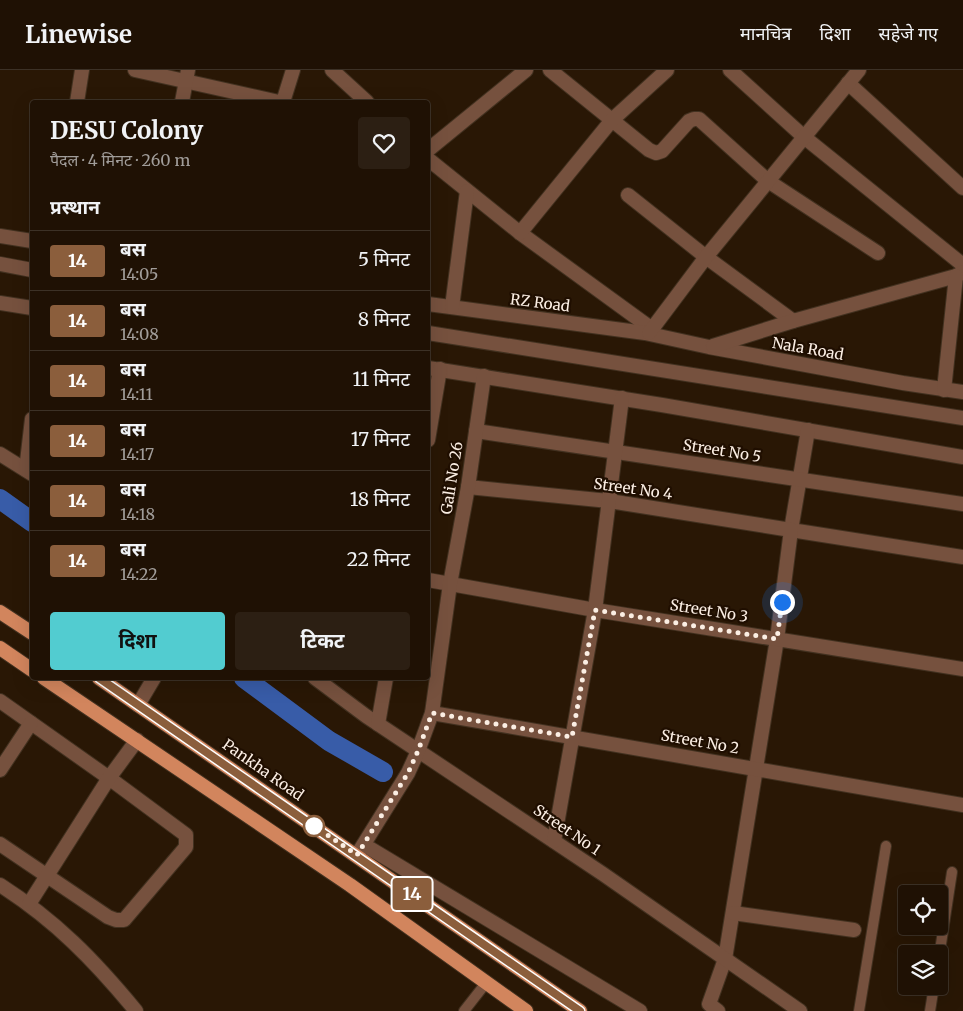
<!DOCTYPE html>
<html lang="hi">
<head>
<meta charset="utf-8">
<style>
	:root { --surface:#1f1104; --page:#2c1f13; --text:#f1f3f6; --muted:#a19d9a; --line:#3c3126; --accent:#52ccd0 }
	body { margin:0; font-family:Merriweather,"Noto Sans Devanagari",serif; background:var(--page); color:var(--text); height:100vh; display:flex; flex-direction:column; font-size:19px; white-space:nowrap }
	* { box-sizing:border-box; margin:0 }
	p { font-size:16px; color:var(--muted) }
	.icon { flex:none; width:28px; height:28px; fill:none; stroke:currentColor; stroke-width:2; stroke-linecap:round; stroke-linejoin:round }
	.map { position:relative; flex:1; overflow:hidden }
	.side { position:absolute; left:30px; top:30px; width:400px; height:580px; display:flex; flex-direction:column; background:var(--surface); border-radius:5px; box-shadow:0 5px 20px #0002,0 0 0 1px var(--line) }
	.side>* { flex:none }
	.badge { padding:0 10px; border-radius:4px; font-size:18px; line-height:32px }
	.tools { position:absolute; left:898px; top:815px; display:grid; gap:10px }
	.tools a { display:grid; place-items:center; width:50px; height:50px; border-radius:5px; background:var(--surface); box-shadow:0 5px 20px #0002,0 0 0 1px var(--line); font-size:25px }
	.you { position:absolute; width:25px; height:25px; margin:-12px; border:4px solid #fff; border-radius:50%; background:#1a73e8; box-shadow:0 0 0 8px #1a73e833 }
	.map>.badge { position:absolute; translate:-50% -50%; box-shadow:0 0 0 2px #fff }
	h2 { padding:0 20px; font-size:19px; line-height:45px }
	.round { display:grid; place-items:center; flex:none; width:52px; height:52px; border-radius:5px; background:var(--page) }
	.summary { display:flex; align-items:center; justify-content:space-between; height:85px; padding:0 20px }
	h1 { font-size:24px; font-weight:700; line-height:38px }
	.cta { display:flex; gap:10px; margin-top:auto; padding:10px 20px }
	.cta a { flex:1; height:58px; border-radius:5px; background:var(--accent); color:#111; font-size:20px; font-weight:700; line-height:58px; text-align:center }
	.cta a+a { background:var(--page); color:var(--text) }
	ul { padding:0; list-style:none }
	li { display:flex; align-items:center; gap:15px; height:60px; padding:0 20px; border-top:1px solid var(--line) }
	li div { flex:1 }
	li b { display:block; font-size:19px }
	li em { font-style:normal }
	li .badge { min-width:55px; font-weight:700; text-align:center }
	header { display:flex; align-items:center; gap:30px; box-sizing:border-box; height:70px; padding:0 25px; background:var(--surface); border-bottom:1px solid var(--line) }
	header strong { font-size:24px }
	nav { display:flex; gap:28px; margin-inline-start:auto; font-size:18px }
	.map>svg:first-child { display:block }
</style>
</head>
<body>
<header>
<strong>Linewise</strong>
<nav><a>मानचित्र</a><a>दिशा</a><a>सहेजे गए</a></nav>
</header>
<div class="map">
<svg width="963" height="941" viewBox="0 0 963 941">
	<rect width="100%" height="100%" fill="#291705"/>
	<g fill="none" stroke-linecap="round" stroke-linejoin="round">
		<g stroke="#385ca8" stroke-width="20">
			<polyline points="0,429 32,452"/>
			<polyline points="244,608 329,671 383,702"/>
		</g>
		<defs>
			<g id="service">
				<polyline points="939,887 952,802"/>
				<polyline points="464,941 486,913"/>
				<polyline points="859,941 886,776"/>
				<polyline points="930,941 934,916"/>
			</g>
			<polyline id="pedestrian" points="371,779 640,941"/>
			<g id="minor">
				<polyline points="135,0 279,32"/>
				<polyline points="332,0 367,32"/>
				<polyline points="550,0 649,80 656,83 662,81 689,51 694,49 699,49 768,111 878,183"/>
				<polyline points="730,0 804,67 963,195"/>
				<polyline points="848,13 963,118"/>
				<polyline points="77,32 82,0"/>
				<polyline points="182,32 188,0"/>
				<polyline points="283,32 293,0"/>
				<polyline points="428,80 526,0"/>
				<polyline points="428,89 520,163 652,259"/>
				<polyline points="628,125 706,187 793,251"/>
				<polyline points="520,163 612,50 667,0"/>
				<polyline points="0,166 32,171"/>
				<polyline points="0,233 32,238"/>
				<polyline points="428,234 645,263 709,277 903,313 963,322"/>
				<polyline points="452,237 467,121"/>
				<polyline points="649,263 706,187 859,0"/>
				<polyline points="713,276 793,251 956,206 963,202"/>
				<polyline points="428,298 662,335 963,387"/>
				<polyline points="944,320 956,206"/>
				<polyline points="808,360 791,460 963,487"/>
				<polyline points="476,361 963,434"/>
				<polyline points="428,370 440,299"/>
				<polyline points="0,384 32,404"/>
				<polyline points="26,400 32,349"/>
				<polyline points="468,417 609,431 791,460 777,569 725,889 709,934 718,941"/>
				<polyline points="428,510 595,540 963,599"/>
				<polyline points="315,608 366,646 603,804 800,941"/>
				<polyline points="0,631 109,708 186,765 186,777 124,850 116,850 108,847 0,774"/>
				<polyline points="138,635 154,608"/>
				<polyline points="432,643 963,735"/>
				<polyline points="378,654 386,608"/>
				<polyline points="0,700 31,653"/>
				<polyline points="554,771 595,540 622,328"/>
				<polyline points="357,785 408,703 418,681 432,643 450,514 468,417 484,306"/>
				<path d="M0 815C56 851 94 890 136 941"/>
				<polyline points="29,834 109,708 137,670"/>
				<polyline points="733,843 854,860"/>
			</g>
			<g id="tertiary">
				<polyline points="0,194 32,200"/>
				<polyline points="428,263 963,348"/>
			</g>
			<g id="primary">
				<polyline points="0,542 32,563"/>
				<polyline points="0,578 32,600"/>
				<polyline points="44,608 350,815 526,941"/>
				<polyline points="99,608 580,941"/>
			</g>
		</defs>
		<use href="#service" stroke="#423120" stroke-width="12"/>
		<use href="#pedestrian" stroke="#423120" stroke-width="16"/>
		<use href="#minor" stroke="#423120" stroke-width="16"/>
		<use href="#tertiary" stroke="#423120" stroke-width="16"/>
		<use href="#primary" stroke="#423120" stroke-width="16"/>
		<use href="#service" stroke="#76513e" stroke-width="10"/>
		<use href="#pedestrian" stroke="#76513e" stroke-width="14"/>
		<use href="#minor" stroke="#76513e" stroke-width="14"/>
		<use href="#tertiary" stroke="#76513e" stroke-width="14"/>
		<use href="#primary" stroke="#d2855d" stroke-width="14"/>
	</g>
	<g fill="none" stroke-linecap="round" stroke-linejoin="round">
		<defs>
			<polyline id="line" points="99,608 580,941"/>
		</defs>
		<use href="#line" stroke="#fff" stroke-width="11"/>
		<use href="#line" stroke="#8b5e3c" stroke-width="8"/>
		<polyline stroke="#fbeee3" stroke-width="5" stroke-dasharray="0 9" points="314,756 310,753 357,785 408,703 418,681 432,643 572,667 595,540 777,569 782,532"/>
	</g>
	<circle fill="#fff" stroke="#8b5e3c" stroke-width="2.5" cx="314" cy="756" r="10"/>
	<g text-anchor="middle" stroke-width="4.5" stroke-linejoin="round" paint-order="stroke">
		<g font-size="15" fill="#fbeee3" stroke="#1f0e00">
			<text transform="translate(540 233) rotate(7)" y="5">RZ Road</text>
			<text transform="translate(808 279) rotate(10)" y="5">Nala Road</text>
			<text transform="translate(722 381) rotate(9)" y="5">Street No 5</text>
			<text transform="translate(452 408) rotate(-81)" y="5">Gali No 26</text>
			<text transform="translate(633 419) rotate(8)" y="5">Street No 4</text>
			<text transform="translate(709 541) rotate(9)" y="5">Street No 3</text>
			<text transform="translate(700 672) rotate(10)" y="5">Street No 2</text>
			<text transform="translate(263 700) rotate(35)" y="5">Pankha Road</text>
			<text transform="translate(567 760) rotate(34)" y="5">Street No 1</text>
		</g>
	</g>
</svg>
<div class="tools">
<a><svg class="icon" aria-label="locate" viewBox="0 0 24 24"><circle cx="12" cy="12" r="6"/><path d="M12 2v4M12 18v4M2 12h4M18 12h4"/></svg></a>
<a><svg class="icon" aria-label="layers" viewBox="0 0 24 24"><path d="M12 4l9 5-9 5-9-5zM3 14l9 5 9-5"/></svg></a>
</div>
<div class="you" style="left:782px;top:532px"></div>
<b class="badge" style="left:412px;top:824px;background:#8b5e3c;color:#fff">14</b>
<section class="side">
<div class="summary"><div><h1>DESU Colony</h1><p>पैदल · 4 मिनट · 260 m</p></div><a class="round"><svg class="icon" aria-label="heart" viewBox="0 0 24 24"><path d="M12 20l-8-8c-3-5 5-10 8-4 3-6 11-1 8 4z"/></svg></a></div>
<h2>प्रस्थान</h2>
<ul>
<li><span class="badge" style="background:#8b5e3c;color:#fff">14</span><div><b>बस</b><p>14:05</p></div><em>5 मिनट</em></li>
<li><span class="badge" style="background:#8b5e3c;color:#fff">14</span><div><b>बस</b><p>14:08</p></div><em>8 मिनट</em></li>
<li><span class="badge" style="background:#8b5e3c;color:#fff">14</span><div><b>बस</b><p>14:11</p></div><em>11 मिनट</em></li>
<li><span class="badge" style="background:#8b5e3c;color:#fff">14</span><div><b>बस</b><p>14:17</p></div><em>17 मिनट</em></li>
<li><span class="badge" style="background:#8b5e3c;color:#fff">14</span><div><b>बस</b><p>14:18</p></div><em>18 मिनट</em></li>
<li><span class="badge" style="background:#8b5e3c;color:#fff">14</span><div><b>बस</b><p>14:22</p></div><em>22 मिनट</em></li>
</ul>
<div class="cta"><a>दिशा</a><a>टिकट</a></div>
</section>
</div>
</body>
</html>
